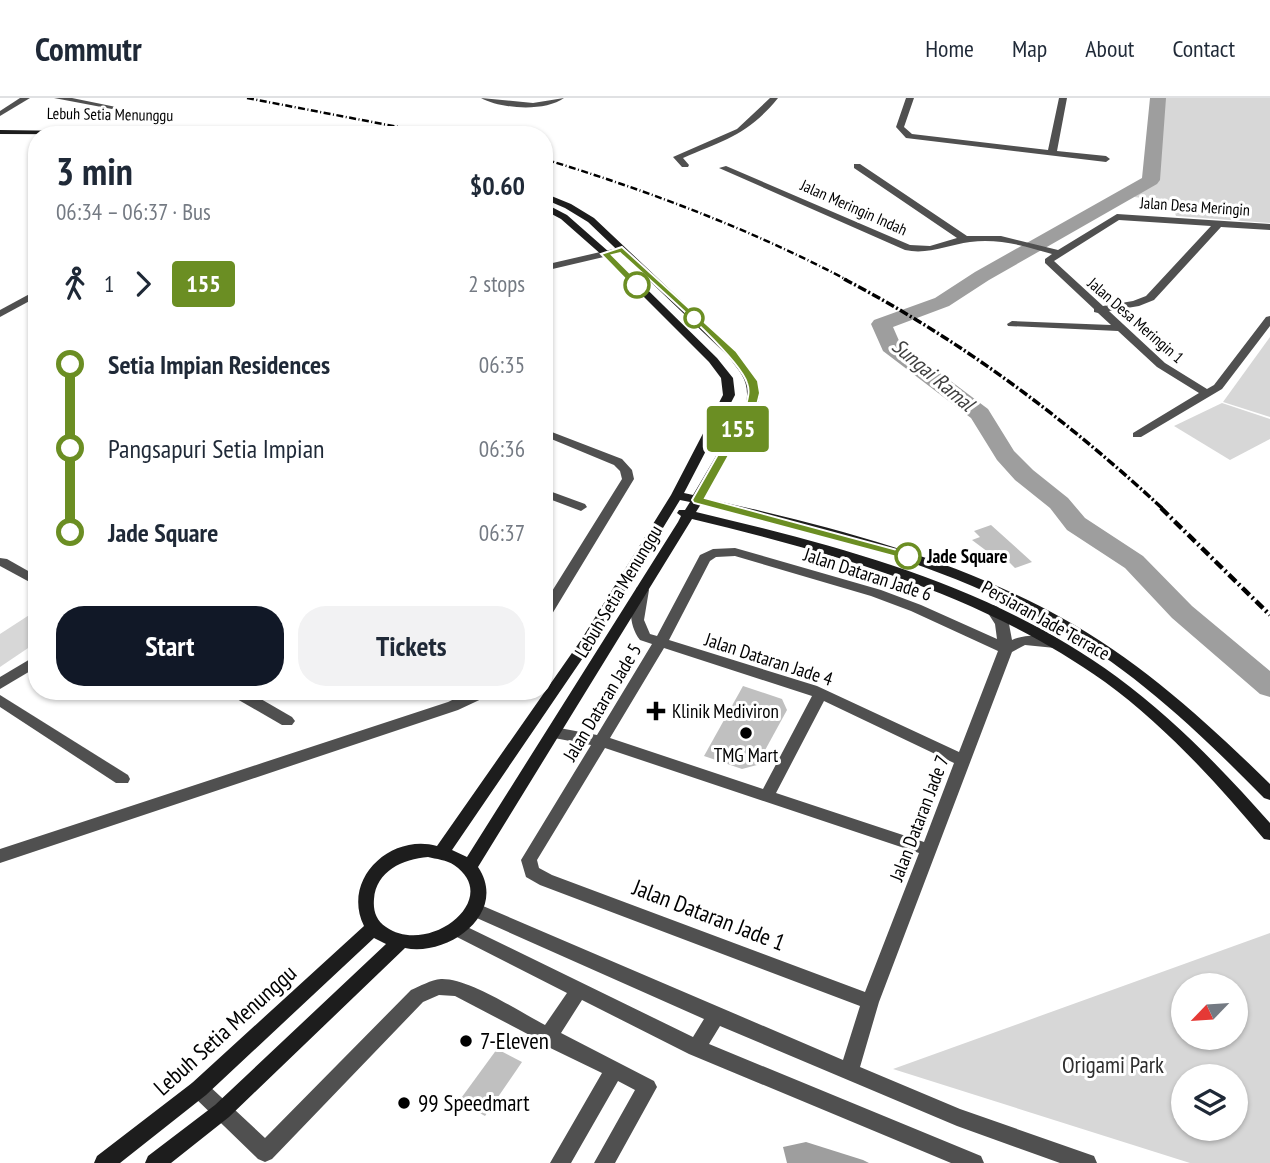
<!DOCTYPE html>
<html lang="en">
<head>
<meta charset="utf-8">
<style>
	:root { --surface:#fff; --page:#f2f2f3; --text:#1f2937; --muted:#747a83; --line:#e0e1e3; --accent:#111827 }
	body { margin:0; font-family:"PT Sans Narrow",sans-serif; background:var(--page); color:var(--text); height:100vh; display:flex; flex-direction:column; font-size:26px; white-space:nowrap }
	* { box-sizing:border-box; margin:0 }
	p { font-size:23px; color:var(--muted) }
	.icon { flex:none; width:38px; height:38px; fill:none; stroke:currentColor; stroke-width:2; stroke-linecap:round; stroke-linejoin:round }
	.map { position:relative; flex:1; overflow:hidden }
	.side { position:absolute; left:28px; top:28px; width:525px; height:574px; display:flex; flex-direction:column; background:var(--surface); border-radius:28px; box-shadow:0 2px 5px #0004 }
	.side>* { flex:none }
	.badge { padding:0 14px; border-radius:5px; font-size:24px; line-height:46px }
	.needle { width:46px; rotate:245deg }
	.fabs { position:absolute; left:1171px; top:875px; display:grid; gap:14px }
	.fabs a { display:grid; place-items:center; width:77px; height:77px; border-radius:50%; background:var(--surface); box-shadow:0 2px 5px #0004; font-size:35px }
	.map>.badge { position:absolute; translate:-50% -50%; box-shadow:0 0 0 4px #fff }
	.legs { display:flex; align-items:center; gap:10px; height:77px; padding:0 28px; font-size:23px }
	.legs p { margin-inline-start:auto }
	.overview { display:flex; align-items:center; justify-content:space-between; height:119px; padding:0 28px }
	h1 { font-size:38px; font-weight:600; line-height:52px }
	.action { display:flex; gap:14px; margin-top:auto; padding:14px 28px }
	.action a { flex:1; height:80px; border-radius:28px; background:var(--accent); color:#fff; font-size:28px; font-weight:600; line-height:80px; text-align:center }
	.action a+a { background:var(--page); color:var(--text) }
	ul { padding:0 28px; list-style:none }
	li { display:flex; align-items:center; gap:24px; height:84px; font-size:26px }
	li i { display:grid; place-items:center; width:10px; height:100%; margin:0 9px; background:currentColor }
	li i::after { content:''; width:18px; height:18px; margin:-9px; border:5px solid; border-radius:50%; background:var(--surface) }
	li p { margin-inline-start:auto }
	li:first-child i { background:linear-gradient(#0000 50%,currentColor 0) }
	li:last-child i { background:linear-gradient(currentColor 50%,#0000 0) }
	header { display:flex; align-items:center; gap:42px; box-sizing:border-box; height:98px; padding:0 35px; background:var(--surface); border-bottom:2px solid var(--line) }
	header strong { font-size:33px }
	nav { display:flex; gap:38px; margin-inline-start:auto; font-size:24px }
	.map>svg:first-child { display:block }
</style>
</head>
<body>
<header>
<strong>Commutr</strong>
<nav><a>Home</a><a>Map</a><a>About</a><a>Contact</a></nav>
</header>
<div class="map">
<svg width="1270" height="1065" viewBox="0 0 1270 1065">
	<rect width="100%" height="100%" fill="#fff"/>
	<g fill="#d7d7d7" fill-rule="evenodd">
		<polygon points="1165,0 1270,0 1270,125 1176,118 1171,103 1134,99 1158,81"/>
		<polygon points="1270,239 1270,319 1223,304"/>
		<polygon points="1222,305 1270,321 1270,341 1230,362 1174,328"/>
		<polygon points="37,512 37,544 0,569 0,536"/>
		<path d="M1270 835V1065H1190L893 971ZM1183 887H1236V940H1183ZM1183 978H1236V1031H1183Z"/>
	</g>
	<polygon fill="#9e9e9e" points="806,1044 863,1062 869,1065 787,1065 783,1049"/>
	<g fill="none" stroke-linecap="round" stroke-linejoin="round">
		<polygon fill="#9e9e9e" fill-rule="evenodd" points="1150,0 1166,0 1160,82 1157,86 989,182 949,208 893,229 900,245 988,311 1014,353 1033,372 1068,400 1085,420 1143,458 1192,508 1270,573 1270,599 1260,596 1172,520 1125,470 1067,432 1050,410 1015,382 997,362 971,320 883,253 871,226 874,222 935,200 975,174 1142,80"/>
	</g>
	<g fill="#c0c0c0">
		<polygon points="991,427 1032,464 1015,470 1010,465 1004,466 972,442 980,439 974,433"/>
		<polygon points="743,588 782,601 787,612 757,667 742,671 704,658"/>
		<polygon points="497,951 522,964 485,1018 459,1003"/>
	</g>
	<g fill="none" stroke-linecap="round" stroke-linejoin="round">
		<g fill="#505050" fill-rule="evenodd">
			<polygon points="20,0 30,0 0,18 0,13"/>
			<polygon points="54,0 72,0 116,9 112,11"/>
			<path d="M481 0 533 5 564 0C545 14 501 11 481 0Z"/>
			<path d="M770 0H778C748 37 724 42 683 60L689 67 688 69H682L673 59 737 31Z"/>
			<polygon points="906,0 914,0 904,29 912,36 1048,52 1059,0 1067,0 1057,53 1106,58 1110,61 1106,64 906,40 896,29"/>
			<path d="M854 66H860L967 138H1001L1058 152 1117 116 1270 126V132L1221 129 1154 202 1139 208 1109 213 1165 265 1207 291 1214 287 1266 219 1270 218V228L1222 291 1141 339H1133V335L1199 295 1157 269 1118 233 1008 228 1007 226 1012 223 1111 227 1098 215 1094 214V211L1045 165V161L1052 156C1025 148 998 140 970 144 948 147 928 157 905 152L719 70 726 68 910 147 930 148 957 140 854 70ZM1119 122 1211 128 1146 198 1133 203 1103 208 1054 163Z"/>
			<polygon points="622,149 625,150 625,154 544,173 544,167"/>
			<polygon points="37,192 37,199 0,219 0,212"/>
			<polygon points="544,331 622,361 632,372 634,381 549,521 544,523 544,506 622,381 620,373 614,367 544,338"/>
			<polygon points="544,391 585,406 587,409 581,413 544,399"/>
			<path d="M735 450 881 492 921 507 997 541 995 526 986 512 993 507 998 509 1009 526 1012 542C1024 536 1052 535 1062 545L1055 550 1025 547 1012 554 879 904 860 969 960 1011 1094 1058 1097 1065H1060L957 1028 720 928 709 946 981 1058 984 1065H951L689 956 582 902 561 935 654 983 657 989 615 1065H594L635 992 618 983 571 1065H550L602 975 540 945 539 942 455 898 439 897 423 904 272 1061 265 1064 258 1061 192 997 189 991 192 985 199 982 206 985 265 1040 411 892C420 888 431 882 441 881 469 880 518 913 545 927L567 895 453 837 450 832 453 827 459 825 693 939 704 921 470 817 467 812 470 807 476 805 843 962 860 908 540 787 526 779 521 762 591 647 549 639 546 635 549 631 554 629 597 637 652 546 640 542C628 526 629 507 637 489H647L649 492 644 522 650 536 657 538 700 457 713 451ZM735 458 871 498 911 513 998 553 959 654 817 588 669 542 710 463 716 459ZM664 550 812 598 763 691 610 640ZM824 603 954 665 924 744 776 695ZM605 650 919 755 865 894 552 777 539 770 537 762Z"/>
			<polygon points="0,460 7,461 37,478 37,488 0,468"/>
			<polygon points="37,557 37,569 0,591 0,579"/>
			<polygon points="228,593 247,593 292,619 295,623 292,627 282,627 230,597"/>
			<polygon points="471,593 492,593 490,597 458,612 0,765 0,751 448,604"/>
			<polygon points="0,597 128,677 130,681 128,685 116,685 0,609"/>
		</g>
		<g fill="#1d1d1d" fill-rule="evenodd">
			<polygon points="0,32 220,35 224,37 0,36"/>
			<path d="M544 95 571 106 594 120 736 254 758 283 760 295 758 307 704 400C827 427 952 459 1062 520 1140 563 1207 624 1270 686V702L1264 700C1200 635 1132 570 1051 526 942 466 821 434 701 406L696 414C843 449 993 488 1117 579 1174 621 1223 672 1270 725V742L1264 741C1216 684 1165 628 1105 584 982 496 837 456 692 421L478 769C509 815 448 859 405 850L229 1019 171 1065H145L148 1058 215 1007 386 846 374 840 206 997 120 1065H94L97 1058 192 985 364 828C341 781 391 735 437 748L581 542 671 397 723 297 721 280 709 264 603 158 561 121 544 112V105L567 117 609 154 717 260 733 280 735 297 684 395 693 397 746 307C750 283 742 277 728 258L588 124 565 110 544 101ZM680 402 690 404 685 412H679L677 415 681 418 678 424 467 759 452 752 591 548ZM428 759C436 761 447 762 454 767 504 801 428 859 386 829 376 822 373 813 374 801 376 773 403 761 428 759Z"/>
		</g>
		<g stroke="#000" stroke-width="2.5" stroke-dasharray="7 2.5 1 2.5" stroke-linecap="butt">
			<polyline points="247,0 440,37"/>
			<path d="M544 61C649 93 750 131 847 182"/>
		</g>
		<path stroke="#000" stroke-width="3.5" stroke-dasharray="9 2.5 2 2.5" stroke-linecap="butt" d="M844 181C961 242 1066 321 1163 411"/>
		<polyline stroke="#000" stroke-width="4.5" stroke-dasharray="10 3.5 2 3.5" stroke-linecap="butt" points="1161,410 1270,517"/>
	</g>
	<path fill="#6b8e23" stroke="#fff" stroke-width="2" d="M622 149 736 253 758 283 760 295 757 307 705 400 912 456V461L908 462 694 405 692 402 746 307C748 299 750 293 747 285 739 258 646 179 620 155L612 157 640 185V189H633L601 156Z"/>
	<g fill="#fff" stroke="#6b8e23" stroke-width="3.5">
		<circle cx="637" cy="187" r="12"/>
		<circle cx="694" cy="220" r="9"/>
		<circle cx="908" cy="458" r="12"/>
	</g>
	<g fill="#000" stroke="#fff" stroke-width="2.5">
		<path d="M652.5 602.5h7v7h7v7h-7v7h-7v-7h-7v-7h7z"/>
		<circle cx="746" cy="635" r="7"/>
		<circle cx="466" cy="943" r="7"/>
		<circle cx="404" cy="1005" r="7"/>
	</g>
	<g text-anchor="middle" stroke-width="6" stroke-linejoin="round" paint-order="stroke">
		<g font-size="16" fill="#000" stroke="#fff">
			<text transform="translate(110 16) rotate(1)" y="6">Lebuh Setia Menunggu</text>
			<text transform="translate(1195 108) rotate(4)" y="6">Jalan Desa Meringin</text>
			<text transform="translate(854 109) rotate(24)" y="6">Jalan Meringin Indah</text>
			<text transform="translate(1136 222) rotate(41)" y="6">Jalan Desa Meringin 1</text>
		</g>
		<g font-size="19" font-weight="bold" fill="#000" stroke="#fff" text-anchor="start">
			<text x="927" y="465">Jade Square</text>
		</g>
		<g font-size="19" fill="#000" stroke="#fff">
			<text transform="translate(868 476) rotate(18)" y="7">Jalan Dataran Jade 6</text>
			<text transform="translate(618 493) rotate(-59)" y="7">Lebuh Setia Menunggu</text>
			<text transform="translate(1046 522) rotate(29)" y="7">Persiaran Jade Terrace</text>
			<text transform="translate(769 561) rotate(18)" y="7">Jalan Dataran Jade 4</text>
			<text transform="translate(602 604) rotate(-59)" y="7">Jalan Dataran Jade 5</text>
			<text transform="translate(919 720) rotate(-69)" y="7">Jalan Dataran Jade 7</text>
		</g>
		<g font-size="19" fill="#000" stroke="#fff" text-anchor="start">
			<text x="672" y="620">Klinik Mediviron</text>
			<text x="746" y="664" text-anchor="middle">TMG Mart</text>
		</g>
		<g font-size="21" font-style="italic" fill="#3f3f3f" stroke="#fff">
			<text transform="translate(933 277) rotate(40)" y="7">Sungai Ramal</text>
		</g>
		<g font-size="23" fill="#000" stroke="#fff">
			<text transform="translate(709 817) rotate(21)" y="8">Jalan Dataran Jade 1</text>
			<text transform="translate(225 932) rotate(-42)" y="8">Lebuh Setia Menunggu</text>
		</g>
		<g font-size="23" fill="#000" stroke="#fff" text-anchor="start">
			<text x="480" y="951">7-Eleven</text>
			<text x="418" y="1013">99 Speedmart</text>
		</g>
		<g font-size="23" fill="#2e2e2e" stroke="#fff">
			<text x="1113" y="975">Origami Park</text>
		</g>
	</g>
</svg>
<div class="fabs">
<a><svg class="needle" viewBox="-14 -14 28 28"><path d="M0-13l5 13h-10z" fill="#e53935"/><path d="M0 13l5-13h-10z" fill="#747a83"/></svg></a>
<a><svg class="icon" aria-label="layers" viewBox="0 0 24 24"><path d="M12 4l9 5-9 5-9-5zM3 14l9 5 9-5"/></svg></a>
</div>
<b class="badge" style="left:738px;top:331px;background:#6b8e23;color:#fff">155</b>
<section class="side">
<div class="overview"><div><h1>3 min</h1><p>06:34 – 06:37 · Bus</p></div><b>$0.60</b></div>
<div class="legs"><svg class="icon" aria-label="walk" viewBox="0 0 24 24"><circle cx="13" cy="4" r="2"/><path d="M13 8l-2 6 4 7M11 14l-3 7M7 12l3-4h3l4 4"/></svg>1<svg class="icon" aria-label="forward" viewBox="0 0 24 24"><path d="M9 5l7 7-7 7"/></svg><b class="badge" style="background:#6b8e23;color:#fff">155</b><p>2 stops</p></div>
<ul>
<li><i style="color:#6b8e23"></i><b>Setia Impian Residences</b><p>06:35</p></li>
<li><i style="color:#6b8e23"></i><span>Pangsapuri Setia Impian</span><p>06:36</p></li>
<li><i style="color:#6b8e23"></i><b>Jade Square</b><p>06:37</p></li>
</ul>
<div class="action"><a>Start</a><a>Tickets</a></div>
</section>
</div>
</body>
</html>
